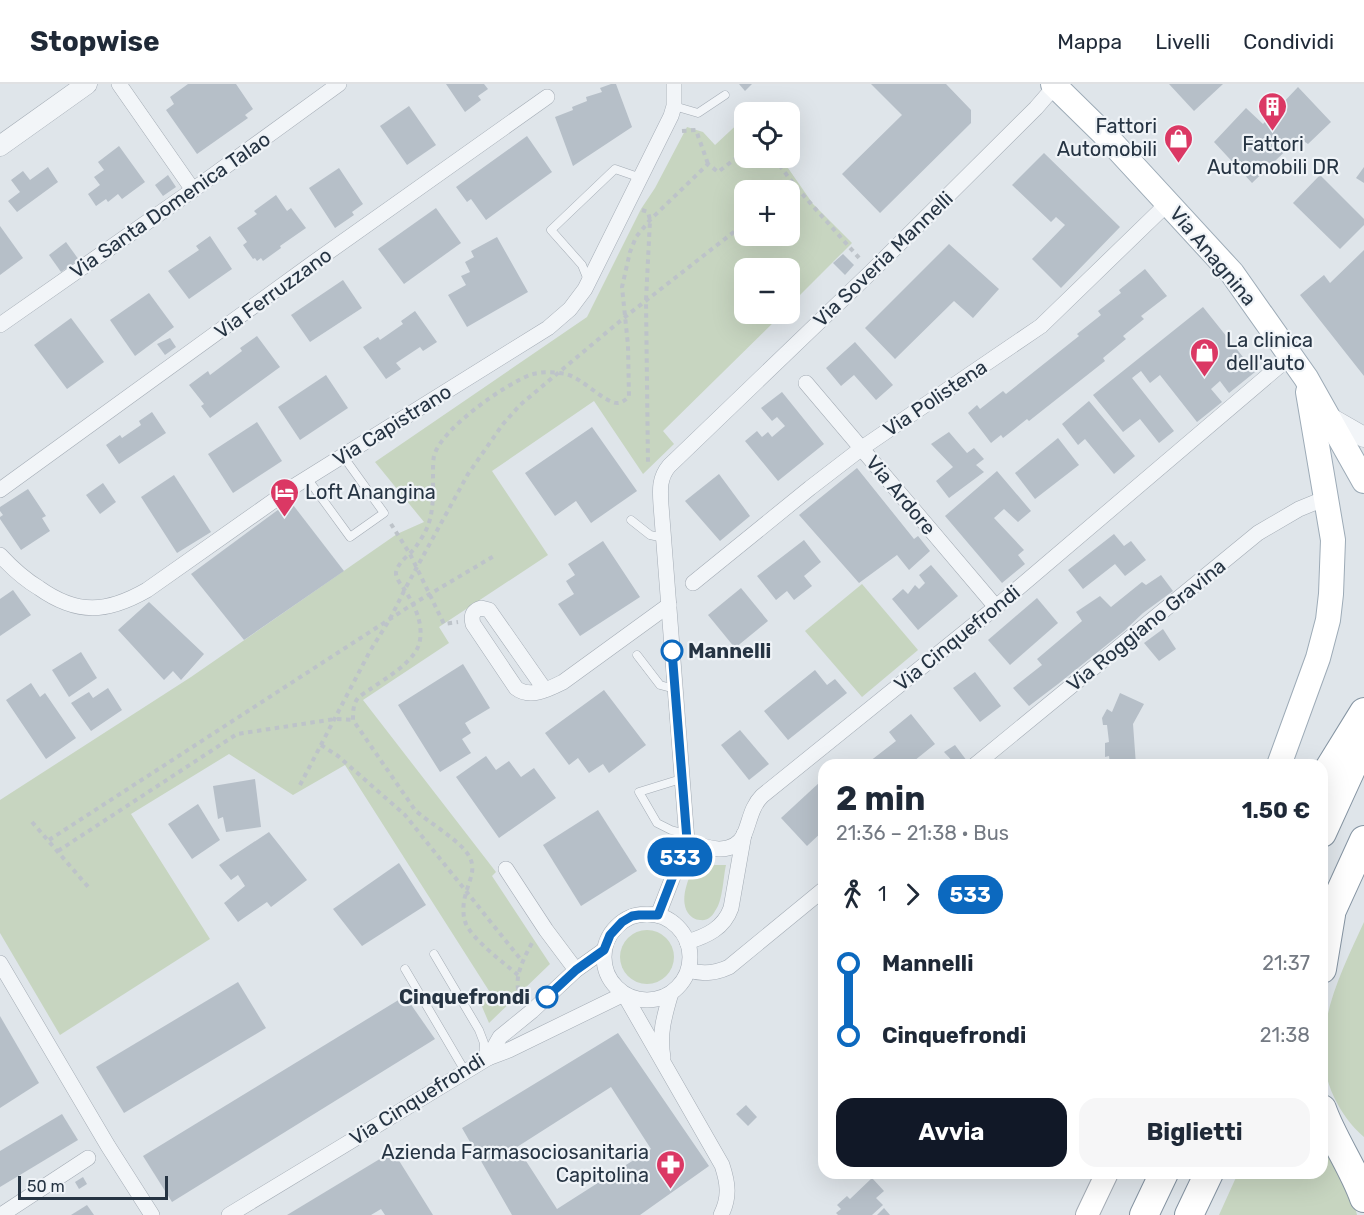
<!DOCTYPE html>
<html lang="it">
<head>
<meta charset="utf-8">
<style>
	:root { --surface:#fff; --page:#f6f6f7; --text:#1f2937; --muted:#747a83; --line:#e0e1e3; --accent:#111827 }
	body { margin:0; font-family:Rubik,sans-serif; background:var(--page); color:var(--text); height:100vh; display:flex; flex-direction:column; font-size:22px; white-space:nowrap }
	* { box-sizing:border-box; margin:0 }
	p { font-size:20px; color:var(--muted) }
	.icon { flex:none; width:33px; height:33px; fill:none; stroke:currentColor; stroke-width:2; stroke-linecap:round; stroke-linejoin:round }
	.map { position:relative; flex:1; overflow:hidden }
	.sheet { position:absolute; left:818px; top:675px; width:510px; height:420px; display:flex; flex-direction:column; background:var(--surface); border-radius:18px; box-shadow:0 6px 24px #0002 }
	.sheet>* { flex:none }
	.badge { padding:0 12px; border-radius:20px; font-size:21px; line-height:39px }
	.buttons { position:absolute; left:734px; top:18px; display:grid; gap:12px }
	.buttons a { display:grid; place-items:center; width:66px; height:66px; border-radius:12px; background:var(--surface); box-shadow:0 6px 24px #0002; font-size:30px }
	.scale { position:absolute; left:18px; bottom:15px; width:150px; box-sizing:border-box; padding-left:6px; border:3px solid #263443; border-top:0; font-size:16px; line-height:21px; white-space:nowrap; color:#263443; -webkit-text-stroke:4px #eff3f7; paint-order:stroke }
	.map>.badge { position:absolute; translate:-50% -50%; box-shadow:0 0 0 3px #fff }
	.legs { display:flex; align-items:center; gap:9px; height:66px; padding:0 18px; font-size:20px }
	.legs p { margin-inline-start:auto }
	.summary { display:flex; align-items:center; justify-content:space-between; height:102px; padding:0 18px }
	h1 { font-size:33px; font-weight:700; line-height:45px }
	.button { display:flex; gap:12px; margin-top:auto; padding:12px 18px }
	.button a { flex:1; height:69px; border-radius:18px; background:var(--accent); color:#fff; font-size:24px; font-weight:700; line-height:69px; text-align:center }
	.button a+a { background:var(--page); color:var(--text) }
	ul { padding:0 18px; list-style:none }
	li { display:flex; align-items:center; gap:21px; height:72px; font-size:22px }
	li i { display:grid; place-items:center; width:9px; height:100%; margin:0 8px; background:currentColor }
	li i::after { content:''; width:15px; height:15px; margin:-8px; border:4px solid; border-radius:50%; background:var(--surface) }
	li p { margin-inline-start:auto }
	li:first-child i { background:linear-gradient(#0000 50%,currentColor 0) }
	li:last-child i { background:linear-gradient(currentColor 50%,#0000 0) }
	header { display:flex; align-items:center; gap:36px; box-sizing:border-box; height:84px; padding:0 30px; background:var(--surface); border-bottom:2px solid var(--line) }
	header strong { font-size:28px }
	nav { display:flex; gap:33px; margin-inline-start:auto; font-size:21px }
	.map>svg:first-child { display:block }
</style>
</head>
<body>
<header>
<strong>Stopwise</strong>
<nav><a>Mappa</a><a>Livelli</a><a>Condividi</a></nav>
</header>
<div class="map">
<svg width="1364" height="1131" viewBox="0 0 1364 1131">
	<rect width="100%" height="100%" fill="#dfe5ea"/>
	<g fill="#c7d5c0" fill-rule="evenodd">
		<path d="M744 34V74H781L813 120 852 159 789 222V184H744V230H782L663 347 674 360 643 390 594 317 492 387 548 471 439 543 449 559 363 616 496 788 492 792 550 880 489 939 480 918 491 910 345 681 293 711 229 670 131 730 210 855 60 951 0 849V716L191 593 397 450 424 438 375 378 587 233 641 125 655 104 687 43 703 48 715 61ZM744 106H789V152H744Z"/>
		<polygon points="862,500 918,566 862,613 805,547"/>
		<path d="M697 775 712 781H726C723 794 723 817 715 827 712 833 707 837 700 836 695 836 691 833 688 829 678 813 691 790 697 775Z"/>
		<path d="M1364 838V1053C1351 1042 1341 1028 1334 1013 1306 954 1340 891 1364 838Z"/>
		<circle cx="647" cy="873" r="27"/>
		<polygon points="1322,1058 1355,1123 1357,1131 1219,1131 1238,1089 1322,1089"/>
	</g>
	<g fill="#b6bfc8" fill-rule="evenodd">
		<polygon points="188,0 236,0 253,25 245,31 248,34 197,70 166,26 174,20 170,13"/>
		<polygon points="446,0 484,0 488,5 478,12 481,16 465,28"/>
		<polygon points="611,0 616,0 632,43 573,82 555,33 573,26 572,23 587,17 586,13 602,8 600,4"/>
		<polygon points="739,0 752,0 745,7"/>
		<polygon points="871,0 946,0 971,26 971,39 880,129 842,90 902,31"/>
		<polygon points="1169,0 1223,0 1194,27"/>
		<polygon points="1298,3 1331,38 1308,60 1299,54 1252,99 1214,58 1246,24 1263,40"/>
		<polygon points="409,22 436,61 407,81 380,42"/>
		<polygon points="527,52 552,88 486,136 471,115 467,118 456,103"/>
		<polygon points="119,62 145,98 122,115 118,110 108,118 106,115 96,122 88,110 100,101 94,93 104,86 98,78"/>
		<polygon points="1044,69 1120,143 1061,204 1032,175 1065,141 1056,133 1051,138 1012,101"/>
		<polygon points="48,83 58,98 17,128 8,117 20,108 11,96 23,87 30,96"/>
		<polygon points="1364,83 1364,99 1356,94"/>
		<polygon points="339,84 363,120 352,128 354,131 335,144 309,104"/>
		<polygon points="168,91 176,103 163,112 155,101"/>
		<polygon points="1320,91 1364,135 1364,141 1340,165 1293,119"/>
		<polygon points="276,111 287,127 291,124 306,144 280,162 281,164 263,177 261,174 257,177 255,174 253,175 243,161 247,158 237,144 257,130 254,127"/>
		<polygon points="436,124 461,159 404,200 378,165"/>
		<polygon points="0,142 23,174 0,191"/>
		<polygon points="210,152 232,185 189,215 168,187 199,166 196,162"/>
		<polygon points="497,153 528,208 467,243 448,211 466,201 461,192 470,188 465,178 474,173 471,167"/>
		<polygon points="66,158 79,176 61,188 49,171"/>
		<polygon points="949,160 999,205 973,234 954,217 895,275 865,244"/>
		<polygon points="1364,166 1364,292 1300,211 1324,191 1330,199"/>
		<polygon points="843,170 854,181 845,191 833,179"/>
		<polygon points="1145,185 1167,212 1141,232 1144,235 1123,252 1126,255 1103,274 1105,277 1029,337 1027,335 1003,354 1001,351 991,359 968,329 977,321 980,325 1003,307 1006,310 1079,252 1077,250 1101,231 1098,227 1121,209 1119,206"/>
		<polygon points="343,196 362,224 310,258 291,231"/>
		<polygon points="149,209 174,243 135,272 110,236"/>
		<polygon points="1203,223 1255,288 1229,309 1220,297 1211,305 1222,318 1197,338 1160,291 1150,299 1141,287 1132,294 1174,347 1159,359 1140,335 1123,348 1093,311"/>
		<polygon points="415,227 437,258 423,267 420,263 396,279 401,285 386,295 363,263 378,253 380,256 403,240 401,237"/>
		<polygon points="71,234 104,278 67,305 34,261"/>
		<polygon points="257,252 280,283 210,334 201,322 204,320 189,301 208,287 210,291 242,267 240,264"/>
		<polygon points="170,254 176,263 165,271 157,260"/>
		<polygon points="855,258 893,301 876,316 854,291 841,302 826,284"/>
		<polygon points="326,291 348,324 300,356 278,323"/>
		<polygon points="782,308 824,360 778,397 745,357 757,347 762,353 768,348 772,353 785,342 777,333 772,337 761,324"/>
		<polygon points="1089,317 1135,372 1114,390 1085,355 1078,361 1062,340"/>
		<polygon points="152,328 166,349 119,380 106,361 120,351 122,354 141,341 139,337"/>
		<polygon points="257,338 282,377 233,409 208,370"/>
		<polygon points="592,343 637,407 591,439 576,417 555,432 525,389"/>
		<polygon points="949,348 967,369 974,364 984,375 976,381 984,388 949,414 936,397 953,383 931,360"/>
		<polygon points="1058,354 1079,381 1035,415 1015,389"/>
		<polygon points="857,384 914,455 918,452 930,467 909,486 897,471 859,499 799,431"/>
		<polygon points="997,387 1031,427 1018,438 1004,425 994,434 1024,466 1018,471 1025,480 1002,499 945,432"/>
		<polygon points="719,390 750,432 720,457 685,417"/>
		<polygon points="174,391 211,448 177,469 141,413"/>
		<polygon points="103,399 116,418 100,430 86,411"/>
		<polygon points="28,405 46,432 42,434 50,447 21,466 0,435 0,433 3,431 0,427 0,423"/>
		<polygon points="290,417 344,487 244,556 191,490"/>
		<polygon points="1114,450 1124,462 1131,457 1146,476 1125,492 1115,480 1083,505 1068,486"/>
		<polygon points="804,456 821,478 804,492 812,502 794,516 787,507 776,516 757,492"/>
		<polygon points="603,457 640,513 580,552 558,520 574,510 566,497 575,491 568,480"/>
		<polygon points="931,481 958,512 918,546 892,515 903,505 908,510 915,501 919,505 925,499 919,491"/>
		<polygon points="1161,491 1173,507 1143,529 1124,547 1058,600 1029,622 1013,604 1042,581 1037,575 1082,537 1076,528 1100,512 1111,523 1142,498 1146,501"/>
		<polygon points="741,504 768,537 735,564 708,531"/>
		<polygon points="13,506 31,531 0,552 0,515"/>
		<polygon points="1037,514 1058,539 1010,581 988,556"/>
		<polygon points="149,518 204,570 181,596 173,587 164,596 118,546"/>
		<polygon points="1163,545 1176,565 1159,577 1144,559"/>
		<polygon points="81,568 97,594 69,613 52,586"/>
		<polygon points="463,580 490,624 465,639 471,649 462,655 471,669 440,688 398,621"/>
		<polygon points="815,586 827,601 835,595 847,609 788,656 764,627"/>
		<polygon points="975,588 1001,622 980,638 953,604"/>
		<polygon points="31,599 40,613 45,609 76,654 46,675 6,616"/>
		<polygon points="108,604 122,626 91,647 71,619 89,608 93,614"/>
		<polygon points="604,606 646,661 609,689 603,680 589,689 578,674 569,681 545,649"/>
		<polygon points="1120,609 1144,620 1133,640 1136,681 1110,681 1109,672 1105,673 1105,659 1109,658 1107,641 1103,641 1102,634 1107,625 1112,628"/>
		<polygon points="911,630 935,660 909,681 865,681 896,657 889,648"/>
		<polygon points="740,646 769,680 749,696 721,661"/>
		<polygon points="955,661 967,677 962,681 956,681 944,668"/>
		<polygon points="486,672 496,686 509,677 521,693 534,684 556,714 499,754 456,693"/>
		<polygon points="255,695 261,743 226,748 223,733 218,735 213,702"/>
		<polygon points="820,698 824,701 824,746 807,762 781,734"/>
		<polygon points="198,720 220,756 192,775 168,740"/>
		<polygon points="598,726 637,787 581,822 543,761"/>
		<polygon points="269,748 307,796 271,823 267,818 238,838 224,819 245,802 238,791 231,796 219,781"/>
		<polygon points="399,779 426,821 362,862 333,825"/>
		<polygon points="238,898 266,944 124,1029 96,983"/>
		<polygon points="405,912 435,955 172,1118 143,1072"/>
		<polygon points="0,932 39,999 0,1024"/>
		<path d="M618 949 709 1082 640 1131H512L462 1044ZM611 1003 651 1065 557 1125 517 1063Z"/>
		<polygon points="746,1021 757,1033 748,1042 736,1030"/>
		<polygon points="62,1030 78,1056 0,1103 0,1067"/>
		<polygon points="393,1067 433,1131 385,1131 381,1125 371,1131 287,1131"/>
		<polygon points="83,1093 87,1100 79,1105 75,1098"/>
		<polygon points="872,1094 884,1107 876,1114 883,1121 872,1131 838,1131 836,1129 841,1125 837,1121 847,1112 850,1115"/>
		<polygon points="87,1121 94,1131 71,1131"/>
		<polygon points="884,1124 890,1131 877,1131"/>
	</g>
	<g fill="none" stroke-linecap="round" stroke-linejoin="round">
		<defs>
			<g id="service">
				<polyline points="674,22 698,29 725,11"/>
				<polyline points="588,196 582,181 551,146 615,85 641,94"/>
				<polyline points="307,394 350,453 384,429 343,372"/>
				<polyline points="631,436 650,451 664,454"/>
				<polyline points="637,571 660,601 675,605"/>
				<polyline points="681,695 639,708 657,739 671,746 686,750"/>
				<polyline points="434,870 479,946 484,959 483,975"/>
				<polyline points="405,885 465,987"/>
			</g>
			<g id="minor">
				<polyline points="119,0 193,106"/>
				<polyline points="0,241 193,106 339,0"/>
				<polyline points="806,299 996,523"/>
				<polyline points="0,406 313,179 547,13"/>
				<path d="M0 471C12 484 24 495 39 504 77 531 107 529 147 506L296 401 548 244 570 225 585 205 671 32 674 22V0"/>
				<polyline points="693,499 810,404 862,364 1041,242 1168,119"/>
				<path d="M545 606 489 526 481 524C472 527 471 532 473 540L516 604C530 615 549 605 563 598L669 521"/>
				<polyline points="975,681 1258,449 1299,425 1326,414"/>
				<path d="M687 757C704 763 732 774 744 751 750 737 751 723 762 712L996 523 1291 272"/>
				<polyline points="506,785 546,846 576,886"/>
				<circle cx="647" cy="873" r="43"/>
				<path d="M658 831 687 757 661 421C660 406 659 394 669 382L871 188 1036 24 1055 2"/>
				<path d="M687 858C707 852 724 844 731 824L744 750"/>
				<polyline points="0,879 108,1062 152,1131"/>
				<path d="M689 886C703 891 716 889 729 883L824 805"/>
				<path d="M624 910 722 1081C728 1099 730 1113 721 1131"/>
				<polyline points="488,974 509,966 624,910"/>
				<path d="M663 974C659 949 664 933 671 909"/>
				<polyline points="1,1131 88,1074"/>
				<polyline points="229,1131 488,974 500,953 532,927 576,886 604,866"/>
			</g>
			<g id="tertiary">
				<polyline points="0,62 87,0"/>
				<polyline points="1329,333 1364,353"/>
			</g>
			<polyline id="secondary" points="1087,1131 1107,1089"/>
			<g id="primary">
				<polyline points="1053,0 1104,50 1232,189 1306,294 1364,397"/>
				<polyline points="1279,681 1318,574 1328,536 1331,510 1333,456 1308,308"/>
			</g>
			<g id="motorway">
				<polyline points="1322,696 1364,628"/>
				<polyline points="1322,749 1364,657"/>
				<polyline points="1322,848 1364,756"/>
				<polyline points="1322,885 1331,831"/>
				<path d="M1322 1025C1333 1056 1353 1083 1364 1114"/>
				<polyline points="1144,1131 1164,1089"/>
				<polyline points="1189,1131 1209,1089"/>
			</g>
		</defs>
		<use href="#service" stroke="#a4acb5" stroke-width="9"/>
		<use href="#minor" stroke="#a4acb5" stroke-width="16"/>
		<use href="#tertiary" stroke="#a4acb5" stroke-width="21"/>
		<use href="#secondary" stroke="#a4acb5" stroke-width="24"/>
		<use href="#primary" stroke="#9dabb7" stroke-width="26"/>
		<use href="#motorway" stroke="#8594a2" stroke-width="30"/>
		<g stroke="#bdc3c9" stroke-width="4" stroke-dasharray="4.5 4.5" stroke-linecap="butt">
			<polyline points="682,47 696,46 708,80"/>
			<polyline points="774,74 796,103"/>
			<polyline points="789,108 796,103 860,175"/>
			<polyline points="642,126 648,128 650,136 646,216 648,381"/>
			<polyline points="391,440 410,470 444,540 458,538"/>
			<polyline points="321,661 338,672 405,731 522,877"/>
			<polyline points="300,701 370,567 390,535 405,505 468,390 503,340 520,321 558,289 625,233 744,140"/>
			<polyline points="32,738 90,805"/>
			<polyline points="49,756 413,520 494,472"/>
			<polyline points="58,767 237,650 335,635 353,636"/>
			<path d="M518 891C504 879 473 856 466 840 462 830 463 819 466 809 469 797 476 786 470 774 463 758 429 739 415 726L353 636C353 628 353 620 358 614 361 611 366 608 369 606 386 594 417 577 420 556 423 538 414 520 404 505 401 500 396 495 396 489 397 479 409 471 415 464 419 458 424 451 427 444 434 428 433 408 433 390 433 384 433 377 434 372 441 345 504 301 530 291 541 287 554 288 566 290 582 294 605 319 617 319 622 319 625 316 629 313L628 261 622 203 630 168 636 153 650 136 708 80 718 88 744 68"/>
			<path d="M522 914C510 898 525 872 533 857"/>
		</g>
		<use href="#service" stroke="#f2f5f8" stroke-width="8"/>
		<use href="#minor" stroke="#f2f5f8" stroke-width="15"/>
		<use href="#tertiary" stroke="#f2f5f8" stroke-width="20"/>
		<use href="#secondary" stroke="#fff" stroke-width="22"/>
		<use href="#primary" stroke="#fff" stroke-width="24"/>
		<use href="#motorway" stroke="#fff" stroke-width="28"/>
	</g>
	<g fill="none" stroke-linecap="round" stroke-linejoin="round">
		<defs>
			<polyline id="line-1" points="547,913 576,886 604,866 610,851 622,838 632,832 639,831 658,831 687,756 672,567"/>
		</defs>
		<use href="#line-1" stroke="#fff" stroke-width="14"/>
		<use href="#line-1" stroke="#0c69bf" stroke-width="9"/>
	</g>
	<defs>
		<symbol id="building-pin" viewBox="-11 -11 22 30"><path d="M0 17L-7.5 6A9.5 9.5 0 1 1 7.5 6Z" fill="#db3864" stroke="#eff3f7"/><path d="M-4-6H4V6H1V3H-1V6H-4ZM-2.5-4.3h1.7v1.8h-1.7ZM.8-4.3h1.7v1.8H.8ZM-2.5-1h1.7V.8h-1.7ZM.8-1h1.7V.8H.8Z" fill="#fff"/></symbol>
		<symbol id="shop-pin" viewBox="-11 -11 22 30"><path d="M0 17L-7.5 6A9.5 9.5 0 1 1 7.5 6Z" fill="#db3864" stroke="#eff3f7"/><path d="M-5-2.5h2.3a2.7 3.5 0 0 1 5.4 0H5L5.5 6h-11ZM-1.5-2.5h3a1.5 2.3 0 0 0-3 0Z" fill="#fff"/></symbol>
		<symbol id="hotel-pin" viewBox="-11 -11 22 30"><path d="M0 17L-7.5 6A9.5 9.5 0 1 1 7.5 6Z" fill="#db3864" stroke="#eff3f7"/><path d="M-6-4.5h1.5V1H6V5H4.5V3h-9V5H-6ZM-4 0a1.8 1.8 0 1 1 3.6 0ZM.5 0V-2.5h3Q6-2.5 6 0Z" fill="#fff"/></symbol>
		<symbol id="pharmacy-pin" viewBox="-11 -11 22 30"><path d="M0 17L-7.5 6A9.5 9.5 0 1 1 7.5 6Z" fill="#db3864" stroke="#eff3f7"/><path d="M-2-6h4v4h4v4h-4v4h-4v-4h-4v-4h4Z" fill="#fff"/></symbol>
	</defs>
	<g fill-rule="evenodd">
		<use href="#building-pin" x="1256" y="6" width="33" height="45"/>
		<use href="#shop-pin" x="1162" y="38" width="33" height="45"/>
		<use href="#shop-pin" x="1188" y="252" width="33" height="45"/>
		<use href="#hotel-pin" x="268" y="392" width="33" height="45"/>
		<use href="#pharmacy-pin" x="654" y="1064" width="33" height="45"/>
	</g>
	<g fill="#fff" stroke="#0c69bf" stroke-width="3">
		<circle cx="672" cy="567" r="10"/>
		<circle cx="547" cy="913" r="10"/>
	</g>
	<g text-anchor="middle" stroke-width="4.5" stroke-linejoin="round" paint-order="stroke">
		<g font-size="20" fill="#263443" stroke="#eff3f7" text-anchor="end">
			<text x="1157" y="49">Fattori<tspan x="1157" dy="23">Automobili</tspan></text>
			<text x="1273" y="67" text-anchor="middle">Fattori<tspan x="1273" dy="23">Automobili DR</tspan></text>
			<text x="1226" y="263" text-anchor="start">La clinica<tspan x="1226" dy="23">dell'auto</tspan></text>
			<text x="305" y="415" text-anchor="start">Loft Anangina</text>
			<text x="649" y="1075">Azienda Farmasociosanitaria<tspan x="649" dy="23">Capitolina</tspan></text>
		</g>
		<g font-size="20" fill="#263443" stroke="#eff3f7">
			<text transform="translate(170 121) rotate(-35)" y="7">Via Santa Domenica Talao</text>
			<text transform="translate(1213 172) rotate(50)" y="7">Via Anagnina</text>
			<text transform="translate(883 175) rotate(-44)" y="7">Via Soveria Mannelli</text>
			<text transform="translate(273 209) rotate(-36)" y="7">Via Ferruzzano</text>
			<text transform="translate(935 314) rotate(-34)" y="7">Via Polistena</text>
			<text transform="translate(392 341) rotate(-32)" y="7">Via Capistrano</text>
			<text transform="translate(901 411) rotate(50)" y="7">Via Ardore</text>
			<text transform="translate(1146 541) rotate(-39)" y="7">Via Roggiano Gravina</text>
			<text transform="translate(957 554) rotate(-39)" y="7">Via Cinquefrondi</text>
			<text transform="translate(417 1015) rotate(-32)" y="7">Via Cinquefrondi</text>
		</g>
		<g font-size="20" font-weight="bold" fill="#263443" stroke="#eff3f7" text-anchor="start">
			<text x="688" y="574">Mannelli</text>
			<text x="530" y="920" text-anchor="end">Cinquefrondi</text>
		</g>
	</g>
</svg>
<div class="buttons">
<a><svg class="icon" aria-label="locate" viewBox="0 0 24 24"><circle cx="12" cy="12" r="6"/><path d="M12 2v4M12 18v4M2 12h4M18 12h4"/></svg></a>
<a>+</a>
<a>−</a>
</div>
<div class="scale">50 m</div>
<b class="badge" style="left:680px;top:773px;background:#0c69bf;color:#fff">533</b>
<section class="sheet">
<div class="summary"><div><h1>2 min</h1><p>21:36 – 21:38 · Bus</p></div><b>1.50 €</b></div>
<div class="legs"><svg class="icon" aria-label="walk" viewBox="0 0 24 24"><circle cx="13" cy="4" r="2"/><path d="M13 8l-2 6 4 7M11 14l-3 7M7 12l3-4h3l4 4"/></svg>1<svg class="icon" aria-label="forward" viewBox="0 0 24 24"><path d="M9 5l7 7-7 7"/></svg><b class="badge" style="background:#0c69bf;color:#fff">533</b></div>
<ul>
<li><i style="color:#0c69bf"></i><b>Mannelli</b><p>21:37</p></li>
<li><i style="color:#0c69bf"></i><b>Cinquefrondi</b><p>21:38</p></li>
</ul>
<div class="button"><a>Avvia</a><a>Biglietti</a></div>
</section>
</div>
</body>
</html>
